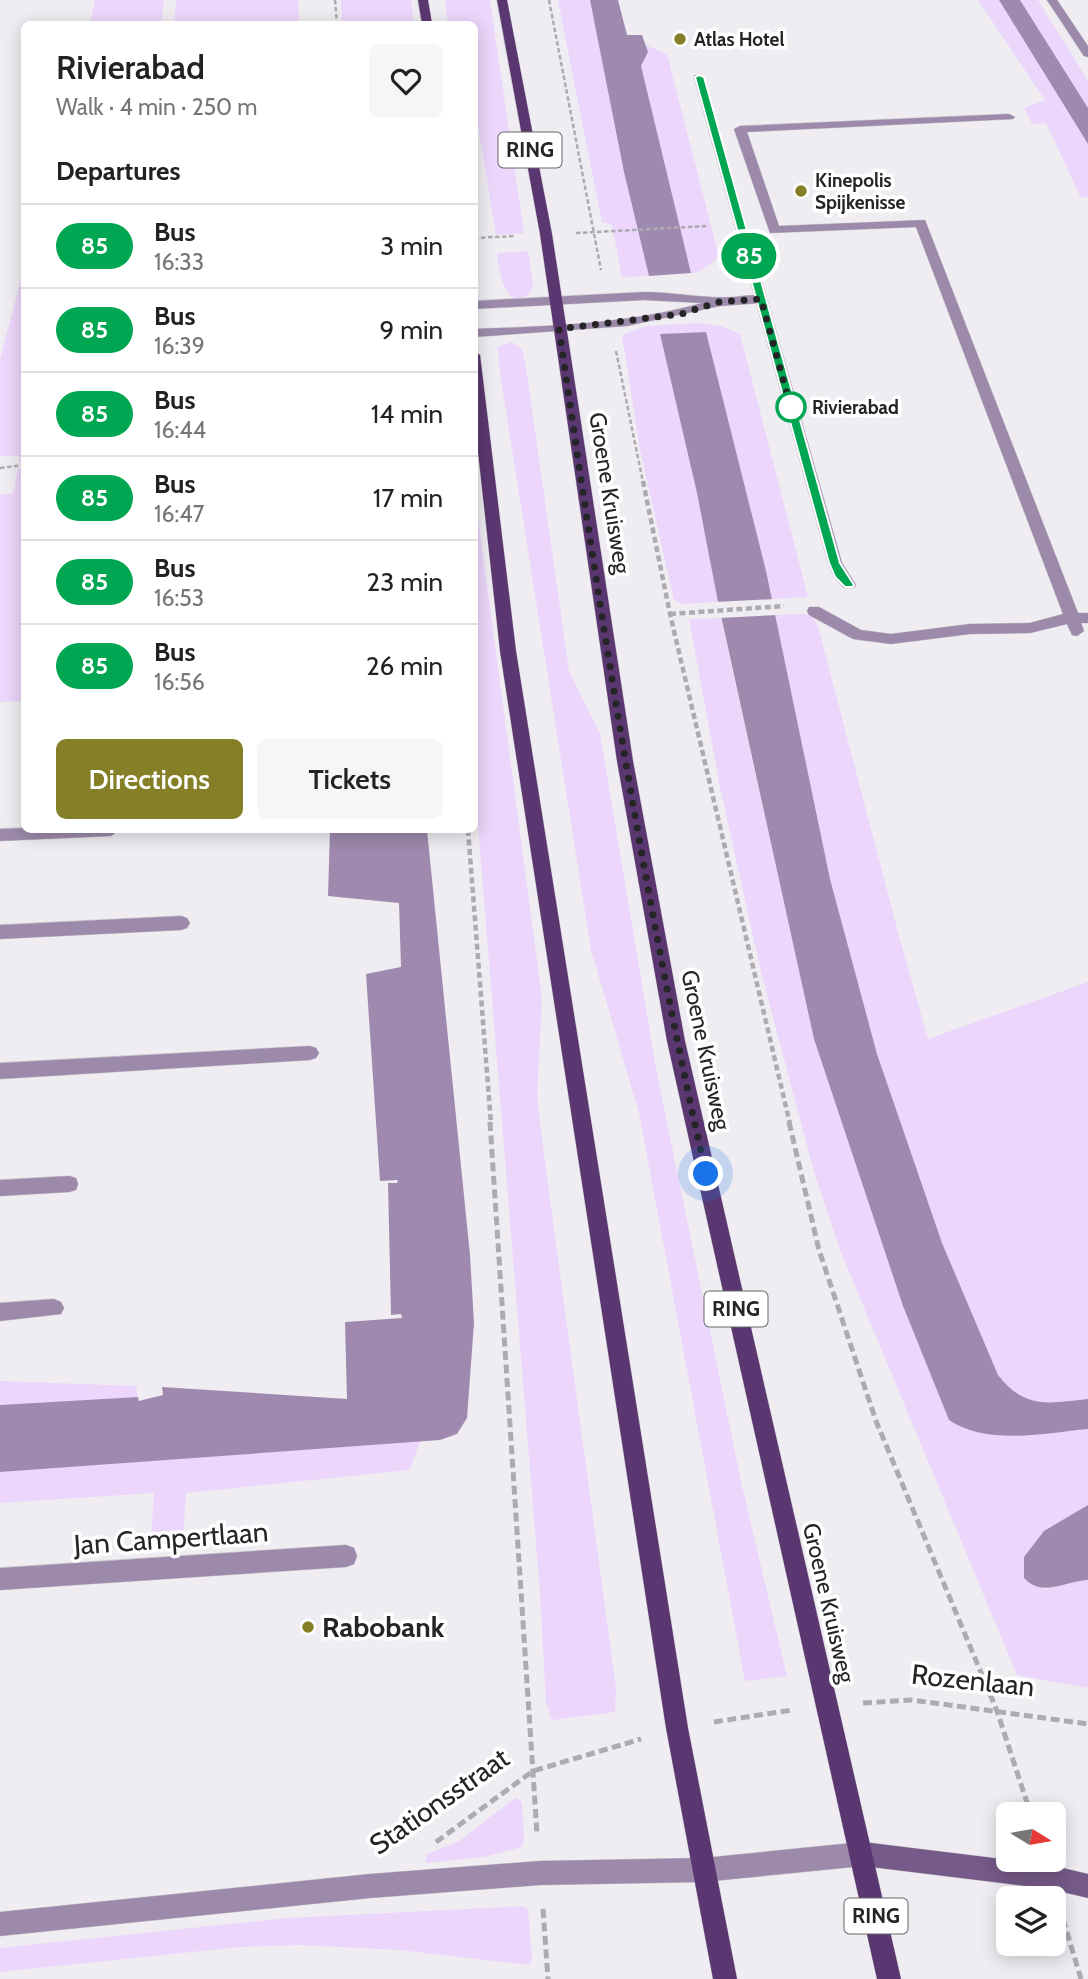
<!DOCTYPE html>
<html lang="en">
<head>
<meta charset="utf-8">
<style>
	:root { --surface:#fff; --page:#f6f6f6; --text:#222; --muted:#767676; --line:#e0e0e0; --accent:#858028 }
	body { margin:0; font-family:Cabin,sans-serif; background:var(--page); color:var(--text); height:100vh; display:flex; flex-direction:column; font-size:26px; white-space:nowrap }
	* { box-sizing:border-box; margin:0 }
	p { font-size:23px; color:var(--muted) }
	.icon { flex:none; width:38px; height:38px; fill:none; stroke:currentColor; stroke-width:2; stroke-linecap:round; stroke-linejoin:round }
	.map { position:relative; flex:1; overflow:hidden }
	.side { position:absolute; left:21px; top:21px; width:457px; height:812px; display:flex; flex-direction:column; background:var(--surface); border-radius:10px; box-shadow:0 4px 18px #0003 }
	.side>* { flex:none }
	.badge { padding:0 14px; border-radius:23px; font-size:24px; line-height:46px }
	.needle { width:46px; rotate:101deg }
	.controls { position:absolute; left:996px; top:1802px; display:grid; gap:14px }
	.controls a { display:grid; place-items:center; width:70px; height:70px; border-radius:10px; background:var(--surface); box-shadow:0 4px 18px #0003; font-size:35px }
	.you { position:absolute; width:35px; height:35px; margin:-18px; border:5px solid #fff; border-radius:50%; background:#1a73e8; box-shadow:0 0 0 10px #1a73e833 }
	.map>.badge { position:absolute; translate:-50% -50%; box-shadow:0 0 0 4px #fff }
	h2 { padding:0 35px; font-size:26px; line-height:63px }
	.round { display:grid; place-items:center; flex:none; width:74px; height:74px; border-radius:10px; background:var(--page) }
	.head { display:flex; align-items:center; justify-content:space-between; height:119px; padding:0 35px }
	h1 { font-size:33px; font-weight:600; line-height:52px }
	.primary-button { display:flex; gap:14px; margin-top:auto; padding:14px 35px }
	.primary-button a { flex:1; height:80px; border-radius:10px; background:var(--accent); color:#fff; font-size:28px; font-weight:600; line-height:80px; text-align:center }
	.primary-button a+a { background:var(--page); color:var(--text) }
	ul { padding:0; list-style:none }
	li { display:flex; align-items:center; gap:21px; height:84px; padding:0 35px; border-top:2px solid var(--line) }
	li div { flex:1 }
	li b { display:block; font-size:26px }
	li em { font-style:normal }
	li .badge { min-width:77px; font-weight:700; text-align:center }
	.map>svg:first-child { display:block }
</style>
</head>
<body>
<div class="map">
<svg width="1088" height="1979" viewBox="0 0 1088 1979">
	<rect width="100%" height="100%" fill="#efedf2"/>
	<g fill="#ecd6fb">
		<polygon points="95,0 164,0 161,24 90,24"/>
		<polygon points="176,0 298,0 299,24 174,24"/>
		<polygon points="341,0 411,0 414,24 342,24"/>
		<polygon points="445,0 490,0 524,233 496,235 474,100 474,24 448,24"/>
		<polygon points="558,0 590,0 624,172 649,276 622,277 612,225 602,222"/>
		<polygon points="978,0 999,0 1088,144 1088,197 1081,198 1046,123 1032,124 1024,108 1045,100"/>
		<polygon points="1020,0 1038,0 1088,81 1088,108"/>
		<polygon points="645,45 667,54 719,257 697,273 691,273 641,67 648,52"/>
		<path d="M528 251 533 284 531 292C505 316 499 269 497 253Z"/>
		<polygon points="23,272 24,462 19,462 20,456 0,456 0,359"/>
		<polygon points="698,323 721,326 740,334 808,597 771,599 706,332 660,335 697,493 718,602 683,604 674,600 640,450 622,335 646,326"/>
		<polygon points="512,342 522,349 526,367 569,671 600,734 657,1074 742,1486 787,1676 745,1681 639,1113 591,950 499,367 498,347"/>
		<polygon points="18,469 24,469 24,701 0,702 0,495 13,494"/>
		<polygon points="474,487 542,998 537,1097 544,1155 616,1688 615,1712 552,1720 546,1703 540,1593 474,776"/>
		<path d="M804 614 811 616 818 626 899 936 928 1039 1088 982V1399C1049 1403 1025 1410 998 1375L942 1243 877 1054 830 879 775 615Z"/>
		<polygon points="721,618 814,1039 903,1306 949,1420 983,1434 1088,1429 1088,1505 1044,1532 1044,1590 1073,1581 1088,1580 1088,1688 1017,1675 840,1250 814,1172 761,972 720,787 689,619"/>
		<polygon points="0,1381 136,1386 138,1397 0,1405"/>
		<polygon points="420,1441 410,1470 186,1493 183,1537 151,1542 154,1493 0,1503 0,1472"/>
		<polygon points="515,1798 520,1800 522,1805 524,1840 522,1847 484,1857 426,1863 427,1854 459,1841"/>
		<polygon points="523,1906 528,1909 532,1958 529,1965 399,1950 301,1945 240,1947 0,1972 0,1948 288,1918"/>
	</g>
	<g fill="#9f89ae">
		<polygon points="590,0 618,0 627,35 642,35 648,52 641,66 691,273 649,276 624,172"/>
		<polygon points="999,0 1020,0 1088,108 1088,144"/>
		<path d="M706 332 766 571 830 879 877 1054 942 1243 998 1375C1025 1410 1049 1403 1088 1399V1429C1045 1433 987 1446 949 1420L903 1306 814 1039 718 602 697 493 660 334Z"/>
		<polygon points="330,830 427,830 470,1255 474,1323 467,1418 457,1434 440,1440 0,1472 0,1405 138,1397 139,1401 163,1395 162,1387 347,1399 345,1322 402,1318 401,1314 391,1315 388,1183 397,1183 398,1180 380,1181 366,974 401,967 399,903 328,896"/>
		<path d="M1088 1505V1580C1065 1581 1042 1598 1024 1578V1557L1044 1531Z"/>
	</g>
	<polygon fill="#efedf2" points="775,599 778,615 718,618 714,602"/>
	<g fill="none" stroke-linecap="round" stroke-linejoin="round">
		<defs>
			<g id="lane">
				<polygon points="695,75 704,77 842,563 856,585 854,588 844,588 834,577 828,563 694,77"/>
				<polygon points="24,828 24,830 119,830 111,836 0,841 0,829"/>
				<polygon points="181,916 187,918 190,923 187,928 181,930 0,939 0,925"/>
				<polygon points="310,1046 316,1048 319,1053 316,1058 310,1060 0,1079 0,1063"/>
				<polygon points="69,1176 76,1178 78,1184 76,1190 69,1192 0,1196 0,1180"/>
				<polygon points="54,1299 61,1302 64,1308 61,1314 0,1321 0,1303"/>
				<polygon points="346,1545 354,1548 357,1556 354,1564 346,1567 0,1590 0,1568"/>
			</g>
			<g id="street">
				<polygon points="1047,0 1057,0 1088,46 1088,57 1084,56"/>
				<polygon points="1009,114 1015,117 1013,119 747,132 779,226 925,220 1078,613 1088,613 1088,623 1081,623 1084,631 1077,636 1072,635 1067,624 1030,633 970,634 891,644 853,639 809,615 807,611 809,607 819,607 861,630 891,634 970,624 1030,623 1063,614 916,227 770,233 734,129 740,126"/>
				<path d="M644 292C674 292 705 299 735 297 745 296 759 293 767 299L761 303 720 306 627 326 474 337V329C551 326 628 324 702 303L644 300 474 309V301Z"/>
				<polygon points="863,1842 871,1846 875,1854 871,1862 863,1866 703,1882 540,1885 370,1898 0,1936 0,1912 370,1874 540,1861 703,1858"/>
			</g>
			<polygon id="secondary" points="863,1842 1050,1865 1088,1874 1088,1898 1050,1889 863,1866 855,1862 851,1854 855,1846"/>
			<g id="primary">
				<polygon points="418,0 428,0 432,24 422,24"/>
				<polygon points="497,0 507,0 552,234 633,761 685,1041 901,1979 877,1979 667,1041 617,761 540,234"/>
				<polygon points="474,351 480,355 516,651 688,1728 737,1979 713,1979 666,1728 500,651 474,415"/>
			</g>
		</defs>
		<use href="#lane" stroke="#cbc9cd" stroke-width="1"/>
		<use href="#street" stroke="#cbc9cd" stroke-width="1"/>
		<use href="#secondary" stroke="#cbc9cd" stroke-width="1"/>
		<use href="#primary" stroke="#cbc9cd" stroke-width="1"/>
		<g stroke="#adabaf" stroke-width="2.5" stroke-dasharray="4.5 2.5" stroke-linecap="butt">
			<polyline points="335,0 337,24"/>
			<polyline points="549,0 601,270"/>
			<polyline points="576,233 708,226"/>
			<polyline points="474,238 515,236"/>
			<polyline points="616,351 643,482"/>
			<polyline points="0,468 24,465"/>
		</g>
		<g stroke="#adabaf" stroke-width="4.5" stroke-dasharray="6 3.5" stroke-linecap="butt">
			<polyline points="643,481 670,614 790,1124"/>
			<polyline points="670,614 784,606"/>
			<polyline points="468,830 491,1124"/>
		</g>
		<g stroke="#adabaf" stroke-width="5" stroke-dasharray="9 4.5" stroke-linecap="butt">
			<polyline points="490,1122 537,1834"/>
			<polyline points="789,1122 819,1250 876,1421 997,1711 1031,1815"/>
			<polyline points="863,1703 912,1700 1088,1724"/>
			<polyline points="714,1722 792,1710"/>
			<polyline points="436,1842 533,1771 641,1739"/>
			<polyline points="543,1909 548,1979"/>
			<polyline points="1063,1919 1081,1979"/>
		</g>
		<use href="#lane" fill="#9d8aab" fill-rule="evenodd"/>
		<use href="#street" fill="#9d8aab" fill-rule="evenodd"/>
		<use href="#secondary" fill="#765a89" fill-rule="evenodd"/>
		<use href="#primary" fill="#5b3771" fill-rule="evenodd"/>
	</g>
	<polygon fill="#00a651" stroke="#fff" stroke-width="2" points="699,75 704,77 840,563 854,585 853,587 845,587 835,577 829,563 695,77"/>
	<g fill="none" stroke-linecap="round" stroke-linejoin="round">
		<path stroke="#252426" stroke-width="7" stroke-dasharray="0 12.6" d="M706 1174C643 895 600 612 559 329L681 314 719 302 761 299 792 412 791 407"/>
	</g>
	<g fill="#858028" stroke="#fff" stroke-width="2.5">
		<circle cx="680" cy="39" r="7"/>
		<circle cx="801" cy="191" r="7"/>
		<circle cx="308" cy="1627" r="7"/>
	</g>
	<circle fill="#fff" stroke="#00a651" stroke-width="3.5" cx="791" cy="407" r="14"/>
	<g text-anchor="middle" stroke-width="7" stroke-linejoin="round" paint-order="stroke">
		<g font-size="19" font-weight="bold" fill="#252426" stroke="#fff" text-anchor="start">
			<text x="694" y="46">Atlas Hotel</text>
			<text x="815" y="187">Kinepolis<tspan x="815" dy="22">Spijkenisse</tspan></text>
		</g>
		<g font-size="19" font-weight="bold" fill="#252426" stroke="#fff" text-anchor="start">
			<text x="812" y="414">Rivierabad</text>
		</g>
		<g fill="#fff" stroke="#666667" stroke-width="2">
			<rect x="498.5" y="132.5" width="63" height="35" rx="5"/>
			<rect x="704.5" y="1291.5" width="63" height="35" rx="5"/>
			<rect x="844.5" y="1898.5" width="63" height="35" rx="5"/>
		</g>
		<g font-size="21" font-weight="bold" fill="#252426">
			<text x="530" y="157">RING</text>
			<text x="736" y="1316">RING</text>
			<text x="876" y="1923">RING</text>
		</g>
		<g font-size="23" fill="#252426" stroke="#fff">
			<text transform="translate(610 493) rotate(81)" y="8">Groene Kruisweg</text>
			<text transform="translate(706 1050) rotate(78)" y="8">Groene Kruisweg</text>
			<text transform="translate(829 1603) rotate(77)" y="8">Groene Kruisweg</text>
		</g>
		<g font-size="28" fill="#252426" stroke="#fff">
			<text transform="translate(171 1538) rotate(-4)" y="10">Jan Campertlaan</text>
			<text transform="translate(973 1680) rotate(6)" y="10">Rozenlaan</text>
			<text transform="translate(439 1801) rotate(-35)" y="10">Stationsstraat</text>
		</g>
		<g font-size="28" font-weight="bold" fill="#252426" stroke="#fff" text-anchor="start">
			<text x="322" y="1637">Rabobank</text>
		</g>
	</g>
</svg>
<div class="controls">
<a><svg class="needle" viewBox="-14 -14 28 28"><path d="M0-13l5 13h-10z" fill="#e53935"/><path d="M0 13l5-13h-10z" fill="#767676"/></svg></a>
<a><svg class="icon" aria-label="layers" viewBox="0 0 24 24"><path d="M12 4l9 5-9 5-9-5zM3 14l9 5 9-5"/></svg></a>
</div>
<div class="you" style="left:706px;top:1174px"></div>
<b class="badge" style="left:749px;top:256px;background:#00a651;color:#fff">85</b>
<section class="side">
<div class="head"><div><h1>Rivierabad</h1><p>Walk · 4 min · 250 m</p></div><a class="round"><svg class="icon" aria-label="heart" viewBox="0 0 24 24"><path d="M12 20l-8-8c-3-5 5-10 8-4 3-6 11-1 8 4z"/></svg></a></div>
<h2>Departures</h2>
<ul>
<li><span class="badge" style="background:#00a651;color:#fff">85</span><div><b>Bus</b><p>16:33</p></div><em>3 min</em></li>
<li><span class="badge" style="background:#00a651;color:#fff">85</span><div><b>Bus</b><p>16:39</p></div><em>9 min</em></li>
<li><span class="badge" style="background:#00a651;color:#fff">85</span><div><b>Bus</b><p>16:44</p></div><em>14 min</em></li>
<li><span class="badge" style="background:#00a651;color:#fff">85</span><div><b>Bus</b><p>16:47</p></div><em>17 min</em></li>
<li><span class="badge" style="background:#00a651;color:#fff">85</span><div><b>Bus</b><p>16:53</p></div><em>23 min</em></li>
<li><span class="badge" style="background:#00a651;color:#fff">85</span><div><b>Bus</b><p>16:56</p></div><em>26 min</em></li>
</ul>
<div class="primary-button"><a>Directions</a><a>Tickets</a></div>
</section>
</div>
</body>
</html>
